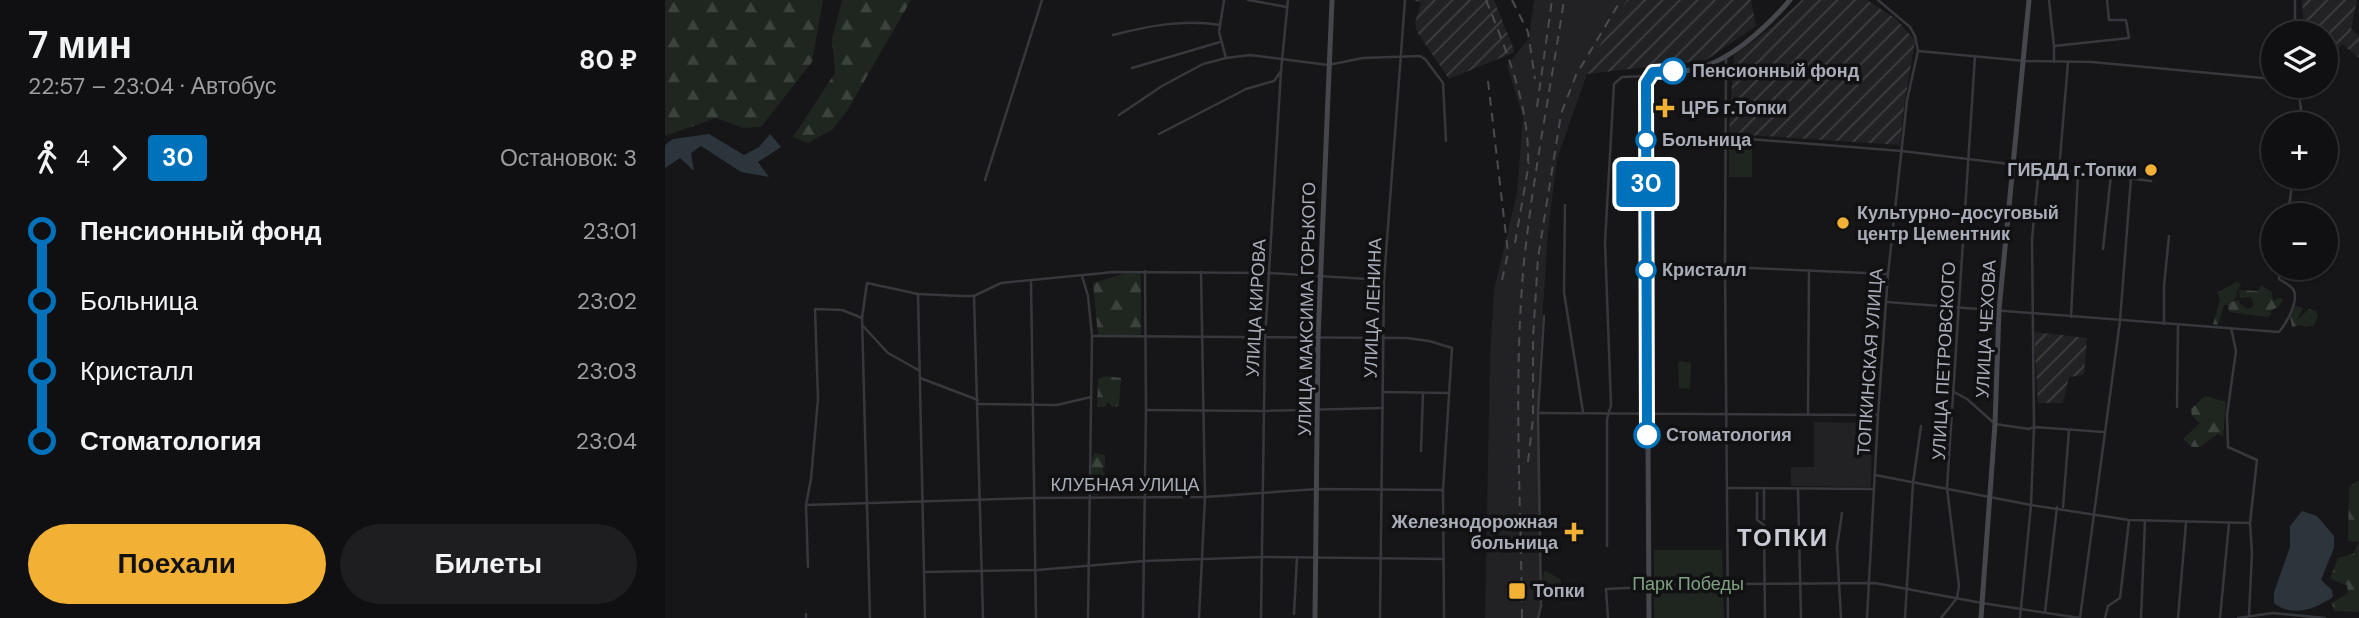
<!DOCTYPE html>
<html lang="ru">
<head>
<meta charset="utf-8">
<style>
	:root { --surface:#101012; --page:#1e1e20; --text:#f1f3f6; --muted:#9c9d9f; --line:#303032; --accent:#f2b134 }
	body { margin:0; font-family:"DM Sans",sans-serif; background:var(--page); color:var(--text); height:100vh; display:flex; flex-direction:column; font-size:26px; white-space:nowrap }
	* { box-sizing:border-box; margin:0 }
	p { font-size:23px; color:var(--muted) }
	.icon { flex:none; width:38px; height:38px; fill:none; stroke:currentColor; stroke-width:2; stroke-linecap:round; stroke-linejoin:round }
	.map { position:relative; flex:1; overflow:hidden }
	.panel { display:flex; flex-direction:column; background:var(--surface); width:665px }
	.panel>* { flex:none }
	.badge { padding:0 14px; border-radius:5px; font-size:24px; line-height:46px }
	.controls { position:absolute; left:1596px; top:21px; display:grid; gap:14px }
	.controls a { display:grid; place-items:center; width:77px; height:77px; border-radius:50%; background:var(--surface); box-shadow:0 2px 5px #0004,0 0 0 2px var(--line); font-size:35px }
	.map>.badge { position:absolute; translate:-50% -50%; box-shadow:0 0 0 4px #fff }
	.legs { display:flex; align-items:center; gap:10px; height:77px; padding:0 28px; font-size:23px }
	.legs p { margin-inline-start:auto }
	.summary { display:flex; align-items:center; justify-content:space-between; height:119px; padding:0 28px }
	h1 { font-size:38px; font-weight:600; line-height:52px }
	.action { display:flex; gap:14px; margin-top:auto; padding:14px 28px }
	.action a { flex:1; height:80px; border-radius:42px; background:var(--accent); color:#111; font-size:28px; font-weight:600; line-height:80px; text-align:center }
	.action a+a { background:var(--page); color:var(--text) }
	ul { padding:0 28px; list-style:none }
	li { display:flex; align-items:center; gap:24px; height:70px; font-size:26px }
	li i { display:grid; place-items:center; width:10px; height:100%; margin:0 9px; background:currentColor }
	li i::after { content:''; width:18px; height:18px; margin:-9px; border:5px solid; border-radius:50%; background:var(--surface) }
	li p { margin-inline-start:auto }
	li:first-child i { background:linear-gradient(#0000 50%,currentColor 0) }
	li:last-child i { background:linear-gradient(currentColor 50%,#0000 0) }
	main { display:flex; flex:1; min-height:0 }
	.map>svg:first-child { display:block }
</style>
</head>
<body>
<main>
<section class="panel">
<div class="summary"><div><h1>7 мин</h1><p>22:57 – 23:04 · Автобус</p></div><b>80 ₽</b></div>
<div class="legs"><svg class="icon" aria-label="walk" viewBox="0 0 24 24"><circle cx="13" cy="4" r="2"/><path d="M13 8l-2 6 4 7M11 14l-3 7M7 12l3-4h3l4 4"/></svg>4<svg class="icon" aria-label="forward" viewBox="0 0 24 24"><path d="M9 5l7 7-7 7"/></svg><b class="badge" style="background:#0072bc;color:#fff">30</b><p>Остановок: 3</p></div>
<ul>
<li><i style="color:#0072bc"></i><b>Пенсионный фонд</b><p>23:01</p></li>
<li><i style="color:#0072bc"></i><span>Больница</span><p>23:02</p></li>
<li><i style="color:#0072bc"></i><span>Кристалл</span><p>23:03</p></li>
<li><i style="color:#0072bc"></i><b>Стоматология</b><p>23:04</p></li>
</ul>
<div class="action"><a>Поехали</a><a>Билеты</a></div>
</section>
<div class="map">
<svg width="1694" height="618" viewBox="0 0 1694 618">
	<defs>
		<pattern id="industrial-furrows" width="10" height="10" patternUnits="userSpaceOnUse" patternTransform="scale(1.75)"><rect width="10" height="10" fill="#222225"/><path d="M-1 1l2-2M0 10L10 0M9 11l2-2" fill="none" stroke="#3f3f43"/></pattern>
		<pattern id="forest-firs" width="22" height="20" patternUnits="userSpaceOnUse" patternTransform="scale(1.75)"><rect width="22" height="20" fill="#1e261f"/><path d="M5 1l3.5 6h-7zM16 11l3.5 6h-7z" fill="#3c433d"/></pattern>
	</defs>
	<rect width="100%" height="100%" fill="#161618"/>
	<g fill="#222225">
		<polygon points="869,0 962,0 942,30 922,74 892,159 883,232 873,383 875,618 820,618 825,356 829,290 852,193 858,118 842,65 864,38"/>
		<polygon points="1149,422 1207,423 1206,487 1126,486 1126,467 1149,467"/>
	</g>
	<g fill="url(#industrial-furrows)">
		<polygon points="748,0 829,0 850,52 784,79 752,32 750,23 756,3"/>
		<polygon points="962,0 1086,0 1091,26 1041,60 922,74 942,30"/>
		<polygon points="1137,0 1202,0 1230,18 1248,38 1250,41 1239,106 1235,145 1068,134 1064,131 1069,55 1106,28"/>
		<polygon points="1637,0 1692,0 1686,29 1694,36 1694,58 1677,44 1670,54 1661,53 1661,33 1639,33"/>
		<polygon points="1369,332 1422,338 1419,375 1404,377 1398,403 1373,403"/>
	</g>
	<g fill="#1e261f">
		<rect x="1064" y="147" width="23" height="30"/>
		<polygon points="1015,361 1026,363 1025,389 1014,388 1013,363"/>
		<polygon points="989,550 1057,550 1059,618 989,618"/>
	</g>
	<g fill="url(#forest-firs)">
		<polygon points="0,0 158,0 147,62 96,127 79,128 51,118 0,136"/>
		<polygon points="177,0 246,0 182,111 167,130 143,143 128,137 170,73 167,39"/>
		<polygon points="474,273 476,275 476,336 433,335 428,283 459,274"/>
		<polygon points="1572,282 1576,284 1571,293 1572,297 1565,302 1574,300 1575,304 1583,309 1589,306 1586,297 1575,298 1574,290 1593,291 1596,285 1607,292 1608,301 1615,298 1618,299 1614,307 1606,310 1606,315 1602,317 1564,312 1563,305 1559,305 1553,324 1550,325 1548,324 1555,300 1553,292"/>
		<polygon points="1630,306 1638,308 1632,320 1644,309 1651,311 1653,317 1649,325 1641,327 1635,325 1627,327 1625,317"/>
		<polygon points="441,376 456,378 454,406 447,407 443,402 441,407 432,407 433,379"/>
		<polygon points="1540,396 1561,402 1558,437 1553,434 1535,447 1527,447 1518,439 1535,423 1527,416 1526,409"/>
		<polygon points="430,453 440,455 440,466 437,470 440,473 437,494 426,495 425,490 427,459"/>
		<polygon points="1694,480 1694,612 1669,611 1667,603 1683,593 1682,585 1665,579 1673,558 1688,554 1694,542 1683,541 1684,487"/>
		<polygon points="881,571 896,580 896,598 880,598 877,580 879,572"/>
	</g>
	<g fill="#2c353c">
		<polygon points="44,134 79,155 94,147 105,134 116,147 93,162 104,177 76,172 36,146 26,153 29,171 15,158 0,168 0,145 8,139"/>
		<path d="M1637 511 1652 516 1669 536V548L1656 580 1667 590 1668 597C1650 609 1627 618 1609 603V592L1625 547V526Z"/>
	</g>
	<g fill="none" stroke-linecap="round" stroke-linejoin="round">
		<g stroke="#37383d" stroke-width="2.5">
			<polyline points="559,0 554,32 561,58"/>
			<polyline points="583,0 622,7"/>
			<polyline points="1384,0 1389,46"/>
			<polyline points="1630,0 1630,33"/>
			<path d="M448 35C483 26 518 19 555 25"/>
			<polyline points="1253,51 1360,61 1427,62 1608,79"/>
			<polyline points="1061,58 1060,267 1063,618"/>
			<polyline points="1389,62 1389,46 1464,38 1461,20 1444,20 1442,0"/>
			<polyline points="467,68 555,42"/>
			<polyline points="454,115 497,86 538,64 561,58 585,55 663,65 698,58 755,56 760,59 778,83 781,141"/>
			<polyline points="1631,124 1636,108 1632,86"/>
			<polyline points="494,134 581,89 609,81 616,71"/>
			<polyline points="1059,137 1237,151 1486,181"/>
			<polyline points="1394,170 1403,62"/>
			<polyline points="320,180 377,0"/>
			<polyline points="900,205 899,292 918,412"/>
			<polyline points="1623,215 1628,177"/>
			<polyline points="1438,249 1446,175"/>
			<polyline points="1060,267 1223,274"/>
			<polyline points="417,276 423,296 427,336 423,618"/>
			<polyline points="366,281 371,618"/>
			<polyline points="253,294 260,618"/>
			<polyline points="309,296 318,618"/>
			<path d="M1222 302 1614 332C1621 324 1635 300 1628 289 1625 285 1618 282 1614 279L1615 268"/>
			<polyline points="1406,317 1413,174"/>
			<polyline points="1499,324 1499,286 1504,236"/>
			<polyline points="198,326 223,353 255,371"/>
			<polyline points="1566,328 1571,351 1562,415 1563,447 1592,460 1585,523 1587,553 1584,615"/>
			<polyline points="427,336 742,338 764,341 787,348 778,490 779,618"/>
			<polyline points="255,378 313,400"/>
			<polyline points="718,392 784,393"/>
			<polyline points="1289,392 1302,399 1330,424 1364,429 1369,427 1439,432"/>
			<polyline points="313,404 392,405 426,397"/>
			<polyline points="1512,407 1513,325"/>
			<polyline points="481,410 599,411 718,408"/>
			<polyline points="873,413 1213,415"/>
			<polyline points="1143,414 1144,270"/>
			<polyline points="756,451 758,393"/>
			<polyline points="1210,475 1366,505 1464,520 1585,523"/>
			<polyline points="1063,488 1209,489"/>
			<polyline points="1133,489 1136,618"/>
			<polyline points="1092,493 1092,520 1099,525 1100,618"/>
			<polyline points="141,505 370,498 540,497 652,489 778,490"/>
			<polyline points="1398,507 1404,430"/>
			<polyline points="1099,519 1099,488"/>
			<polyline points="942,546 942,419 946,405 940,242 949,84 957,77 984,76"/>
			<polyline points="143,567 141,505 146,479 153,399 150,309 177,310 197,318"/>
			<polyline points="259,572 372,570 480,561 597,557 779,559"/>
			<polyline points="1062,584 1210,583 1317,603 1415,618"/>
			<polyline points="1380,612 1392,507"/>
			<polyline points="629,614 632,557"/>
			<polyline points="141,618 141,614"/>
			<polyline points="205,618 197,318 202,283 253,294 297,296 309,296 336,283 449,272 604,273 719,280"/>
			<polyline points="478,618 481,410 480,271"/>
			<polyline points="534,618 540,497 536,272"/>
			<polyline points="596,618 600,339 616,71 623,0"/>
			<polyline points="715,618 719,280 740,0"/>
			<polyline points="873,618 876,606 873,413 879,316"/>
			<polyline points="943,618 941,589 982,587"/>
			<polyline points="1176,618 1172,547 1177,513"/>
			<polyline points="1202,618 1213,415 1223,274 1242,100 1253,51 1250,36 1245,27 1213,0"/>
			<polyline points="1240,618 1248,483 1256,426"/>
			<polyline points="1276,618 1292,598 1294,586 1282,488 1310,56"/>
			<polyline points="1355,618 1366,505 1369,427 1367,239 1374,169"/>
			<polyline points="1415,618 1455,321 1466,178"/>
			<polyline points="1440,618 1443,606 1455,598 1464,521"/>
			<polyline points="1476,618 1480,521"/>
			<polyline points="1513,618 1521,523"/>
			<polyline points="1555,618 1564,523"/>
			<polyline points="1573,618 1608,613 1660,618"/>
		</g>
		<g stroke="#45474d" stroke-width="5">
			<polyline points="650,618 653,339 667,0"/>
			<path d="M984 618 981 80 988 72C1001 71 1014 72 1027 70 1063 63 1101 28 1125 0"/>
			<polyline points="1316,618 1330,424 1334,310 1364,0"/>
		</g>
		<g stroke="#4a4c52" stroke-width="2" stroke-dasharray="9 7" stroke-linecap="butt">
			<path d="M821 0C842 52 865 107 863 164"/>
			<polyline points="847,0 863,32 870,79"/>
			<polyline points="823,81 843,253 837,280"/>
			<polyline points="872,107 887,0"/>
			<polyline points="850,243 864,163"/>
			<polyline points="863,462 868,418 868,338 873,258 896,114 911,75 956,0"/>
			<path d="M857 618C856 499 848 381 859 262 868 175 886 87 899 0"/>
		</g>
	</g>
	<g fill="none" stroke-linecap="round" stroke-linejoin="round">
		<defs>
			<polyline id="line-1" points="982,435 981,83 988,72 1008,71"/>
		</defs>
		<use href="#line-1" stroke="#fff" stroke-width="16"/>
		<use href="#line-1" stroke="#0072bc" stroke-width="10"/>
	</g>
	<g fill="#fff" stroke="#0072bc" stroke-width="3.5">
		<circle cx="1008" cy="71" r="12"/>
		<circle cx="981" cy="140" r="9"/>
		<circle cx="981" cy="270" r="9"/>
		<circle cx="982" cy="435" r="12"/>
	</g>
	<g fill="#f2b134" stroke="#111113" stroke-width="2.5">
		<path d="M996.5 97.5h7v7h7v7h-7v7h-7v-7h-7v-7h7z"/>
		<circle cx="1486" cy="170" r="7"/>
		<circle cx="1178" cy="223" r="7"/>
		<path d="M905.5 521.5h7v7h7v7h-7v7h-7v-7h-7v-7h7z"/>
		<rect x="843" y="582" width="18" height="18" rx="3.5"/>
	</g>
	<g text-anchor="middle" stroke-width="7" stroke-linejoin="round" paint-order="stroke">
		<g font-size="18" font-weight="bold" fill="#a8adb8" stroke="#111113" text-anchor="start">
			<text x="1027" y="77">Пенсионный фонд</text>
			<text x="997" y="146">Больница</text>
			<text x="997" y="276">Кристалл</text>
			<text x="1001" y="441">Стоматология</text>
		</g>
		<g font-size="18" font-weight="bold" fill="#a8adb8" stroke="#111113" text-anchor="start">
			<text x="1016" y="114">ЦРБ г.Топки</text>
			<text x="1472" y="176" text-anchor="end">ГИБДД г.Топки</text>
			<text x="1192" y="219">Культурно-досуговый<tspan x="1192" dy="21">центр Цементник</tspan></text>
			<text x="893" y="528" text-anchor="end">Железнодорожная<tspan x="893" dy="21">больница</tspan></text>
			<text x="868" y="597">Топки</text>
		</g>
		<g font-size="18" fill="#a8adb8" stroke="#111113">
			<text transform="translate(591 308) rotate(-87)" y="6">УЛИЦА КИРОВА</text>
			<text transform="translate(708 308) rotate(-88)" y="6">УЛИЦА ЛЕНИНА</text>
			<text transform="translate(642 309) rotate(-89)" y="6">УЛИЦА МАКСИМА ГОРЬКОГО</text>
			<text transform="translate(1321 329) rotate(-87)" y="6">УЛИЦА ЧЕХОВА</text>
			<text transform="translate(1279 361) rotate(-87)" y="6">УЛИЦА ПЕТРОВСКОГО</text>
			<text transform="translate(1205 362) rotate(-86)" y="6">ТОПКИНСКАЯ УЛИЦА</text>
			<text x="460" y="491">КЛУБНАЯ УЛИЦА</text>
		</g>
		<g font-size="18" fill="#7fa381" stroke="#111113">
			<text x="1023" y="590">Парк Победы</text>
		</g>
		<g font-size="24" font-weight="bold" letter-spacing="2" fill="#c9ccd4" stroke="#111113">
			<text x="1118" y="546">ТОПКИ</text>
		</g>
	</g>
</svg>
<div class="controls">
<a><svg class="icon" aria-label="layers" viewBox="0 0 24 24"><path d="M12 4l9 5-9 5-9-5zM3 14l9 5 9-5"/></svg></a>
<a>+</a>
<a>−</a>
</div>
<b class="badge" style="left:981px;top:184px;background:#0072bc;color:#fff">30</b>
</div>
</main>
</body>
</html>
